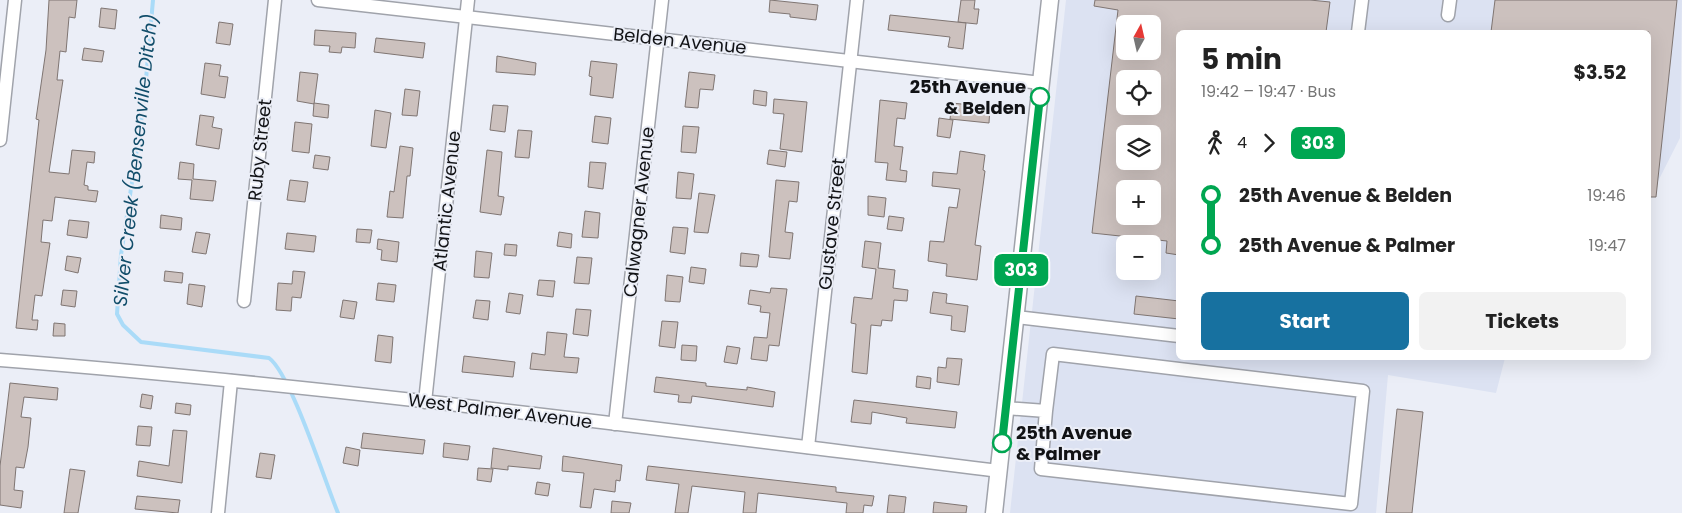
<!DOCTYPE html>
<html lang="en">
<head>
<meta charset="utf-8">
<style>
	:root { --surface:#fff; --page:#f2f2f2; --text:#222; --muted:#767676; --accent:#1771a0 }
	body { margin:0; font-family:Poppins,sans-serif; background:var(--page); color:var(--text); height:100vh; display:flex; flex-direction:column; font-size:19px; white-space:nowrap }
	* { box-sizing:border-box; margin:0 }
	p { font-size:16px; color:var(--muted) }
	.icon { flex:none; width:28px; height:28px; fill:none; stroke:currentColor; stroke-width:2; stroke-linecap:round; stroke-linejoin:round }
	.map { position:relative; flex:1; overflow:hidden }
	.sheet { position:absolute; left:1176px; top:30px; width:475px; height:330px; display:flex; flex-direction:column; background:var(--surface); border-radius:8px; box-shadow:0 5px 20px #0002 }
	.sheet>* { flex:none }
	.badge { padding:0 10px; border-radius:8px; font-size:18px; line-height:32px }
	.needle { width:32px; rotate:8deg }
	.tools { position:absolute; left:1116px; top:15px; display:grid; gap:10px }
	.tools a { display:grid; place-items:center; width:45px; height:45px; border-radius:8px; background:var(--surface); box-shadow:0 5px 20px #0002; font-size:25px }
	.map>.badge { position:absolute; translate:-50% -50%; box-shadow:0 0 0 2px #fff }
	.legs { display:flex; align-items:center; gap:8px; height:55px; padding:0 25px; font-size:16px }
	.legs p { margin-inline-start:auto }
	.overview { display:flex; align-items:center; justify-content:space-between; height:85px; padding:0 25px }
	h1 { font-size:28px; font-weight:700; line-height:38px }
	.cta { display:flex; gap:10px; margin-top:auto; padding:10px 25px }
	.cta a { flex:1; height:58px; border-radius:8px; background:var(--accent); color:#fff; font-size:20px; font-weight:700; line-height:58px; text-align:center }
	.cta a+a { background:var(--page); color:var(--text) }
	ul { padding:0 25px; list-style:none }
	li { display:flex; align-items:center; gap:18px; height:50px; font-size:19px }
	li i { display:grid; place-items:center; width:8px; height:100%; margin:0 6px; background:currentColor }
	li i::after { content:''; width:12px; height:12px; margin:-6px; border:4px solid; border-radius:50%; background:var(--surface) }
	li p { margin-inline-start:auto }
	li:first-child i { background:linear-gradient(#0000 50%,currentColor 0) }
	li:last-child i { background:linear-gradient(currentColor 50%,#0000 0) }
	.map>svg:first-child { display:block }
</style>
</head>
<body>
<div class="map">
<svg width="1682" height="513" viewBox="0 0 1682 513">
	<rect width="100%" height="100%" fill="#ebeef7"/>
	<path fill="#dce2f2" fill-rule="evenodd" d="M1066 0H1682L1680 138 1649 199V32H1179V358H1505L1496 393 1388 375 1376 513H1010ZM1125 24H1152V51H1125ZM1125 79H1152V106H1125ZM1125 134H1152V161H1125ZM1125 189H1152V216H1125ZM1125 244H1152V271H1125Z"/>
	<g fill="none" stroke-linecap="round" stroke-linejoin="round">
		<path stroke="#aadbf8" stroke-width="4" d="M153 0 144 102 121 255 117 314 123 325 141 342 269 358C291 374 325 482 338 513"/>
	</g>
	<g fill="#ccc1be" stroke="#7f7572" fill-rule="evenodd">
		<polygon points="49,0 77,0 75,18 69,17 66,52 60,51 57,80 63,80 49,172 69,174 72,150 95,152 94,163 87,162 84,185 88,186 88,190 98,191 96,202 55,197 52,221 43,220 41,242 50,243 42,296 35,295 32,320 38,320 37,330 16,328 39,120 36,119 46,50"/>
		<polygon points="770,0 818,5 816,20 790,17 790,14 769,12"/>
		<polygon points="961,0 975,0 974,9 979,9 977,24 958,22"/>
		<path d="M1095 0H1310L1330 2 1326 32H1179V255L1166 253 1167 241 1092 233 1118 10 1094 6ZM1125 24H1152V51H1125ZM1125 79H1152V106H1125ZM1125 134H1152V161H1125ZM1125 189H1152V216H1125Z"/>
		<polygon points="1495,0 1677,0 1656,197 1649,197 1649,32 1491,32"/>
		<polygon points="101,8 117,10 115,29 99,27"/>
		<polygon points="890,15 966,23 963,49 948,47 950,37 888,30"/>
		<polygon points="219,22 233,24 230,45 216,43"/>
		<polygon points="315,30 356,33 355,48 342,47 341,53 329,52 330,46 314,45"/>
		<polygon points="376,38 425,43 423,58 374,52"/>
		<polygon points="84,48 104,51 102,62 82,60"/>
		<polygon points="497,56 536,63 535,75 496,72"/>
		<polygon points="591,61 617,64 613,98 590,95 592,77 589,76"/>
		<polygon points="205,63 221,65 219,76 228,77 225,98 201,94"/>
		<polygon points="300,72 318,74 314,104 297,101"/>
		<polygon points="689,72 715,75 713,90 700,89 698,108 685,107"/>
		<polygon points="405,89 420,91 417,116 402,115"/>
		<polygon points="754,90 767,92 766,106 753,104"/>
		<polygon points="774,99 807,102 802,152 780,149 784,114 773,113"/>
		<polygon points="880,100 907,103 905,119 897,118 894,146 903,147 900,170 907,171 906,182 886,180 888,163 875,162"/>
		<polygon points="314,103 329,105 328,118 313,116"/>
		<polygon points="952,103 990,107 989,123 950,119"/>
		<polygon points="493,105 508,106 505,132 490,130"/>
		<polygon points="375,110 391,113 386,148 371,146"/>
		<polygon points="200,115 214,117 212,127 222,129 219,149 196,145"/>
		<polygon points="595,116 611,118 608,144 592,142"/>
		<polygon points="939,118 953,120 950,138 937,136"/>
		<polygon points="295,122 312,124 309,153 292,151"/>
		<polygon points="683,126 699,127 696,153 681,152"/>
		<polygon points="518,130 532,131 529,158 515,157"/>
		<polygon points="400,146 413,148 410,176 407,176 403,218 387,217 390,191 394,192"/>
		<polygon points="487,150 502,152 498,196 504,197 501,215 480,212"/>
		<polygon points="769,150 787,152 785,167 767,164"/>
		<polygon points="960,151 985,155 983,170 985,171 975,245 981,246 977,280 946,276 947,264 928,261 930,241 944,242 949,207 957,208 960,189 932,186 933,172 957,174"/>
		<polygon points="315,155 330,157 328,170 313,168"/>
		<polygon points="180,162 194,164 193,179 216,181 213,201 190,199 192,180 178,179"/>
		<polygon points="590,162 606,163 603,189 588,187"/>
		<polygon points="678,172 694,174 691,199 676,198"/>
		<polygon points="290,180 308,182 305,202 287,200"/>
		<polygon points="776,180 799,182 797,202 789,201 785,232 793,233 790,259 769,257"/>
		<polygon points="699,193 715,195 708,233 694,232"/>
		<polygon points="868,196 886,198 884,217 868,215"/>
		<polygon points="585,211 600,213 598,238 582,237"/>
		<polygon points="161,215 182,218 181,230 160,228"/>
		<polygon points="889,216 904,218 902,231 887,229"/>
		<polygon points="69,220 89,222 87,238 67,235"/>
		<polygon points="673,227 688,228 685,254 670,252"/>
		<polygon points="357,229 372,230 370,243 356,242"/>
		<polygon points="196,232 210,234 206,254 192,252"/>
		<polygon points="559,232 572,234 571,248 557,246"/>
		<polygon points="287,233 316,236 314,252 285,249"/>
		<polygon points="378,239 399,242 397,262 381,260 382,250 377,249"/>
		<polygon points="865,241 881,243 878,268 895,270 893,288 908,290 907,301 894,300 892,321 882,320 881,326 871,325 867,374 852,372 856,324 851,323 854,297 872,299 876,269 862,267"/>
		<polygon points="505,244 517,245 516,256 504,255"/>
		<polygon points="476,251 492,253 489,278 474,277"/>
		<polygon points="741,253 759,255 757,267 740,266"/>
		<polygon points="67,256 81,258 78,273 65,270"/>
		<polygon points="577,257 592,258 589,284 574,283"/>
		<polygon points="691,267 706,269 704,284 689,282"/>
		<polygon points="165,271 183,273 182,283 164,281"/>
		<polygon points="293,271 305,272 301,298 292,297 291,311 276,310 278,283 292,284"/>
		<polygon points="667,275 683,277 680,302 665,301"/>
		<polygon points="539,280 555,281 553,297 537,295"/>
		<polygon points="378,283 396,285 394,302 376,300"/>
		<polygon points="189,284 205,286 202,307 187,304"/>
		<polygon points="771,288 787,289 779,346 769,345 767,361 751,359 754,337 767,338 770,313 760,312 761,306 748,304 750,290 770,293"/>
		<polygon points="63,290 77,291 75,307 61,305"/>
		<polygon points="933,292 947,294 946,303 968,306 965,332 951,330 952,316 930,313"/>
		<polygon points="509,293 523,295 520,314 506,312"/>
		<polygon points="1136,296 1179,301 1179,319 1134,314"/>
		<polygon points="343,300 357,302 354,319 340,317"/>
		<polygon points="476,300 490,301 488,320 473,318"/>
		<polygon points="576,309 591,310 588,336 573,334"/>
		<polygon points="662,321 678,322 675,348 659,346"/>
		<polygon points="54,323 65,324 65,336 53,336"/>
		<polygon points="547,332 567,334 564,357 579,358 577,373 530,369 532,353 545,355"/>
		<polygon points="378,335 393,337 391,363 375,361"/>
		<polygon points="682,345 697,346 696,361 681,360"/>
		<polygon points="727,346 740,348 737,364 724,362"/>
		<polygon points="464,356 515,362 513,377 462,372"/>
		<polygon points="947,358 962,359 959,385 937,382 938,367 946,368"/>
		<polygon points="917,376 931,378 930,389 916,387"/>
		<polygon points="656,377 706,383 706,386 747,390 747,387 775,392 773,407 692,396 691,403 678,402 679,395 654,392"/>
		<polygon points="10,383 58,388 57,400 24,397 21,417 31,418 28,447 24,468 16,467 14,490 23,491 21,508 0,505 0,466"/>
		<polygon points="142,394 153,396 151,409 140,407"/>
		<polygon points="854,400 957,412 955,428 906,423 907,418 872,412 871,424 851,422"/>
		<polygon points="176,403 191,405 190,415 175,413"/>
		<polygon points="1397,409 1423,412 1412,513 1386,513"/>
		<polygon points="138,426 152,427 150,446 136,445"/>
		<polygon points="173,430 187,431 182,483 137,476 139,461 169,466"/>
		<polygon points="363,433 425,440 423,454 361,448"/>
		<polygon points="444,443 470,446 468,460 443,457"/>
		<polygon points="346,447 360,450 358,466 343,463"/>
		<polygon points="493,448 542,456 540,469 508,466 508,470 491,468"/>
		<polygon points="260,453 275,455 271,479 256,477"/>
		<polygon points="563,456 622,465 620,481 616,480 615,492 594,489 591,508 580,507 584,473 562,471"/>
		<polygon points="648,466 836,487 836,492 874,496 872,506 864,505 863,513 846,513 847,503 758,493 756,513 743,513 745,492 692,486 688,513 675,513 679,484 646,480"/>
		<polygon points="478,468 493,469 491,482 477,480"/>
		<polygon points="70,469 85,471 78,513 64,513"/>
		<polygon points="537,482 550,484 548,496 535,494"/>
		<polygon points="889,495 906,497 904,513 887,513"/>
		<polygon points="137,496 180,500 178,513 135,509"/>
		<polygon points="612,501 631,503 629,513 611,513"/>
		<polygon points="934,502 967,506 966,513 933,513"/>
	</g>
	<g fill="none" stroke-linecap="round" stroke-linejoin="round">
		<defs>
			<g id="minor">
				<polyline points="318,0 1041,83"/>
				<polyline points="1448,15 1450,0"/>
				<polyline points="1358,32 1362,0"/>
				<polyline points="0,140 15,0"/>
				<polyline points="244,301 275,0"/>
				<polyline points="1016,317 1179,336"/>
				<path d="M0 360C334 386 666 430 999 471"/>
				<polyline points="425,402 468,0"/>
				<polyline points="1006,408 1046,411 1041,469 1351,504 1363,391 1053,354 1046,411"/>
				<polyline points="615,424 662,0"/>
				<polyline points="808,447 857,0"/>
				<polyline points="218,513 231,381"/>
			</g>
			<polyline id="major" points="994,513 1050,0"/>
		</defs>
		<use href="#minor" stroke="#a0a3ab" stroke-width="15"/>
		<use href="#major" stroke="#a0a3ab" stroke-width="19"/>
		<use href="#minor" stroke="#fff" stroke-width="12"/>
		<use href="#major" stroke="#fff" stroke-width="16"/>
	</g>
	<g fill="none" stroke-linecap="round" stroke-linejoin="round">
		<defs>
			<polyline id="line-1" points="1002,443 1040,97"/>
		</defs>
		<use href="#line-1" stroke="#fff" stroke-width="11"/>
		<use href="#line-1" stroke="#00a651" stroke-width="8"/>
	</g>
	<g fill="#fff" stroke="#00a651" stroke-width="2.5">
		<circle cx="1040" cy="97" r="9"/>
		<circle cx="1002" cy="443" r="9"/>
	</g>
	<g text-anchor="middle" stroke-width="4" stroke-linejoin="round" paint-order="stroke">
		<g font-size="18" fill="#111215" stroke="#ebeef7">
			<text transform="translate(680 41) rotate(6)" y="6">Belden Avenue</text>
			<text transform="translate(260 150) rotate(-84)" y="6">Ruby Street</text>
			<text transform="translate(447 201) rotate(-84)" y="6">Atlantic Avenue</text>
			<text transform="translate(639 212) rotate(-84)" y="6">Calwagner Avenue</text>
			<text transform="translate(832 224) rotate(-84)" y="6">Gustave Street</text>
			<text transform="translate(500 411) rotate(7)" y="6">West Palmer Avenue</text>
		</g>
		<g font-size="18" font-weight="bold" fill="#111215" stroke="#ebeef7" text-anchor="end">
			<text x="1026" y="93">25th Avenue<tspan x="1026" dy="21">&amp; Belden</tspan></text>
			<text x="1016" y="439" text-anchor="start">25th Avenue<tspan x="1016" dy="21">&amp; Palmer</tspan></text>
		</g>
		<g font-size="19" font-style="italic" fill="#114d6a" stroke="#ebeef7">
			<text transform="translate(135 160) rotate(-84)" y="7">Silver Creek (Bensenville Ditch)</text>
		</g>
	</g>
</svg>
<div class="tools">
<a><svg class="needle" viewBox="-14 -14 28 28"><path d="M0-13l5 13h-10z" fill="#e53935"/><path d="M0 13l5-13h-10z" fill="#767676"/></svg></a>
<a><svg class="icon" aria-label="locate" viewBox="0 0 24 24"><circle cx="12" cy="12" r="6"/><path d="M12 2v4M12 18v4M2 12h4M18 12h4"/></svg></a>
<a><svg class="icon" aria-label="layers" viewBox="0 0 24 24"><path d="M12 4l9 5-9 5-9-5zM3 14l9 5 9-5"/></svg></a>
<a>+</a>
<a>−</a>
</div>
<b class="badge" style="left:1021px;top:270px;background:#00a651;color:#fff">303</b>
<section class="sheet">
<div class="overview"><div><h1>5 min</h1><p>19:42 – 19:47 · Bus</p></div><b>$3.52</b></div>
<div class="legs"><svg class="icon" aria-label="walk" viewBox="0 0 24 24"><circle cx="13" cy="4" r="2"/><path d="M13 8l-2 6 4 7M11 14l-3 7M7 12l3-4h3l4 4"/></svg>4<svg class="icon" aria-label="forward" viewBox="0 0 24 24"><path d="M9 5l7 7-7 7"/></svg><b class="badge" style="background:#00a651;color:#fff">303</b></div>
<ul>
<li><i style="color:#00a651"></i><b>25th Avenue &amp; Belden</b><p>19:46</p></li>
<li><i style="color:#00a651"></i><b>25th Avenue &amp; Palmer</b><p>19:47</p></li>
</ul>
<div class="cta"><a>Start</a><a>Tickets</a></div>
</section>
</div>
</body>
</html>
